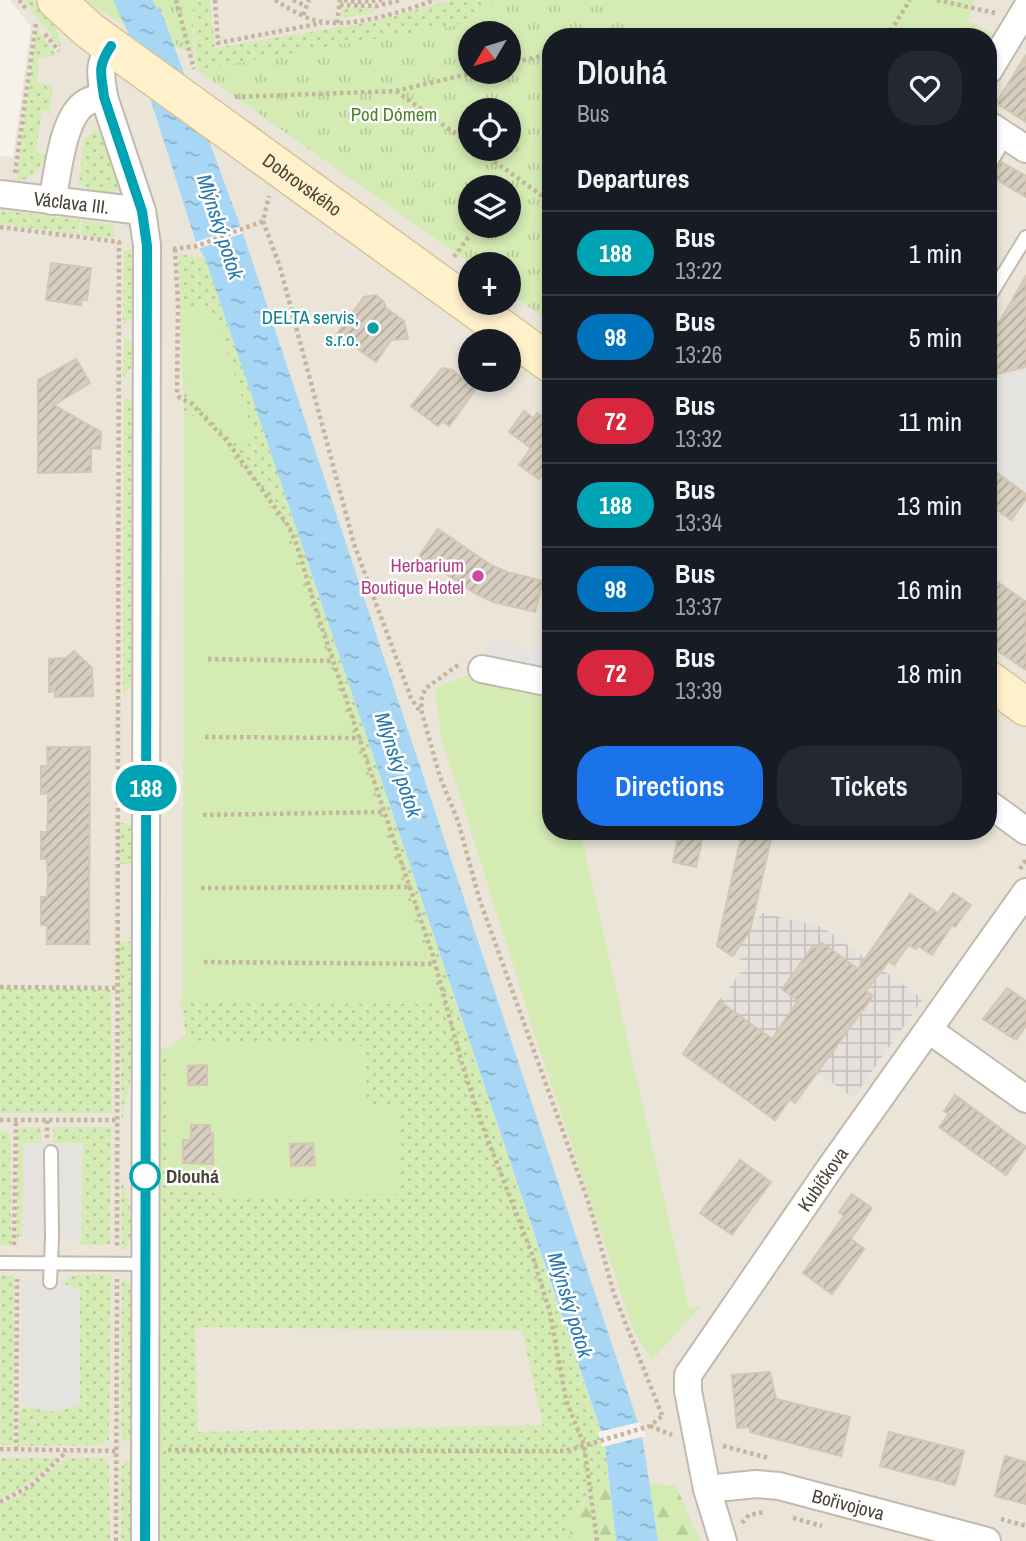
<!DOCTYPE html>
<html lang="en">
<head>
<meta charset="utf-8">
<style>
	:root { --surface:#171b24; --page:#242831; --text:#f1f3f6; --muted:#9ea1a6; --line:#363941; --accent:#1a73e8 }
	body { margin:0; font-family:"Archivo Narrow",sans-serif; background:var(--page); color:var(--text); height:100vh; display:flex; flex-direction:column; font-size:26px; white-space:nowrap }
	* { box-sizing:border-box; margin:0 }
	p { font-size:23px; color:var(--muted) }
	.icon { flex:none; width:38px; height:38px; fill:none; stroke:currentColor; stroke-width:2; stroke-linecap:round; stroke-linejoin:round }
	.map { position:relative; flex:1; overflow:hidden }
	.drawer { position:absolute; left:542px; top:28px; width:455px; height:812px; display:flex; flex-direction:column; background:var(--surface); border-radius:28px; box-shadow:0 4px 10px #0003 }
	.drawer>* { flex:none }
	.badge { padding:0 14px; border-radius:23px; font-size:24px; line-height:46px }
	.needle { width:46px; rotate:232deg }
	.buttons { position:absolute; left:458px; top:21px; display:grid; gap:14px }
	.buttons a { display:grid; place-items:center; width:63px; height:63px; border-radius:50%; background:var(--surface); box-shadow:0 4px 10px #0003; font-size:35px }
	.map>.badge { position:absolute; translate:-50% -50%; box-shadow:0 0 0 4px #fff }
	h2 { padding:0 35px; font-size:26px; line-height:63px }
	.round { display:grid; place-items:center; flex:none; width:74px; height:74px; border-radius:28px; background:var(--page) }
	.overview { display:flex; align-items:center; justify-content:space-between; height:119px; padding:0 35px }
	h1 { font-size:33px; font-weight:600; line-height:52px }
	.action { display:flex; gap:14px; margin-top:auto; padding:14px 35px }
	.action a { flex:1; height:80px; border-radius:28px; background:var(--accent); color:#fff; font-size:28px; font-weight:600; line-height:80px; text-align:center }
	.action a+a { background:var(--page); color:var(--text) }
	ul { padding:0; list-style:none }
	li { display:flex; align-items:center; gap:21px; height:84px; padding:0 35px; border-top:2px solid var(--line) }
	li div { flex:1 }
	li b { display:block; font-size:26px }
	li em { font-style:normal }
	li .badge { min-width:77px; font-weight:700; text-align:center }
	.map>svg:first-child { display:block }
</style>
</head>
<body>
<div class="map">
<svg width="1026" height="1541" viewBox="0 0 1026 1541">
	<defs>
		<pattern id="industrial-grid" width="8" height="8" patternUnits="userSpaceOnUse" patternTransform="scale(1.75)"><rect width="8" height="8" fill="#e6e1dc"/><path d="M0 4h8M4 0v8" fill="none" stroke="#c7c2be"/></pattern>
		<pattern id="grass-dots" width="8" height="8" patternUnits="userSpaceOnUse" patternTransform="scale(1.75)"><rect width="8" height="8" fill="#d4ebb3"/><path d="M2 2h.1M6 6h.1" fill="none" stroke="#b8cb9b" stroke-width="1.8" stroke-linecap="round"/></pattern>
		<pattern id="forest-firs" width="22" height="20" patternUnits="userSpaceOnUse" patternTransform="scale(1.75)"><rect width="22" height="20" fill="#d4ebb3"/><path d="M5 1l3.5 6h-7zM16 11l3.5 6h-7z" fill="#b8cb9b"/></pattern>
		<pattern id="park-tufts" width="24" height="20" patternUnits="userSpaceOnUse" patternTransform="scale(1.75)"><rect width="24" height="20" fill="#d4ebb3"/><path d="M3 7l-1-3M5 7V3M7 7l1-3M15 17l-1-3M17 17v-4M19 17l1-3" fill="none" stroke="#b8cb9b"/></pattern>
		<pattern id="water-ripples" width="26" height="14" patternUnits="userSpaceOnUse" patternTransform="scale(1.75)"><rect width="26" height="14" fill="#a7d7f4"/><path d="M2 4q2-2 4 0t4 0M15 11q2-2 4 0t4 0" fill="none" stroke="#8ab0c7"/></pattern>
		<pattern id="building-hatch" width="6" height="6" patternUnits="userSpaceOnUse" patternTransform="scale(1.75)"><rect width="6" height="6" fill="#d8cec0"/><path d="M-1 1l2-2M0 6l6-6M5 7l2-2" fill="none" stroke="#b1a99d"/></pattern>
	</defs>
	<rect width="100%" height="100%" fill="#f6f2eb"/>
	<g fill="#eae4d9" fill-rule="evenodd">
		<polygon points="10,0 113,0 132,41 197,246 205,258 602,1434 616,1541 0,1541 0,156 13,157 31,27"/>
		<path d="M152 0H1026V1541H658L638 1426 242 230 163 16ZM471 33H509V72H471ZM551 37H989V831H551ZM471 110H509V149H471ZM471 187H509V226H471ZM471 264H509V303H471ZM471 341H509V380H471Z"/>
	</g>
	<polygon fill="url(#industrial-grid)" points="762,913 822,927 923,999 853,1098 719,1001 747,964 734,954"/>
	<g fill="url(#grass-dots)" fill-rule="evenodd">
		<path d="M24 0H33C43 13 63 30 60 47Z"/>
		<polygon points="192,0 210,0 215,48 376,21 452,0 497,0 468,23 197,70"/>
		<polygon points="373,7 374,13 341,18 342,8"/>
		<path d="M37 29 56 55 38 58 37 83 53 85 50 110H42L36 152 46 155C43 169 30 178 16 183Z"/>
		<path d="M94 130 104 135 120 187 117 191C106 193 88 191 79 184L84 139Z"/>
		<polygon points="0,210 80,220 78,234 0,224"/>
		<polygon points="82,220 114,225 113,238 81,234"/>
		<polygon points="124,250 134,250 134,320 123,324"/>
		<path d="M179 254 205 258 605 1445 608 1471 569 1521 571 1541H157V1049L168 1048 167 1187 243 1197 401 1193 398 1107H366L362 1046 206 1044 186 1035 180 1000 430 1003 284 527 226 448 197 417 184 414ZM195 1327 522 1331 543 1425 198 1432Z"/>
		<polygon points="124,338 133,343 133,365 123,377"/>
		<polygon points="124,397 134,401 132,682 123,696"/>
		<rect x="119" y="823" width="14" height="41"/>
		<polygon points="118,941 133,942 132,1070 122,1121"/>
		<polygon points="0,987 111,990 112,1113 0,1113"/>
		<polygon points="41,1127 41,1143 23,1143 23,1237 17,1237 18,1128"/>
		<polygon points="53,1127 111,1127 110,1245 81,1245 83,1143 53,1143"/>
		<polygon points="4,1131 7,1132 10,1138 11,1245 0,1245 0,1133"/>
		<path d="M121 1179C128 1199 142 1235 122 1251Z"/>
		<polygon points="6,1275 14,1276 13,1445 0,1445 0,1276"/>
		<path d="M111 1275 109 1440 97 1445 18 1446 20 1411 28 1406 54 1411 80 1404V1290L62 1284C71 1270 96 1275 111 1275Z"/>
		<polygon points="122,1277 130,1286 132,1294 131,1442 124,1440 121,1434"/>
		<polygon points="0,1458 59,1458 32,1481 0,1499"/>
		<polygon points="67,1458 102,1458 109,1466 110,1541 0,1541 0,1505 32,1487"/>
		<polygon points="130,1461 131,1541 121,1541 121,1468 125,1462"/>
	</g>
	<g fill="url(#forest-firs)">
		<polygon points="85,0 157,0 178,47 161,49"/>
		<polygon points="608,1471 616,1541 571,1541 569,1522"/>
		<polygon points="649,1483 676,1486 700,1541 658,1541"/>
	</g>
	<g fill="url(#park-tufts)" fill-rule="evenodd">
		<polygon points="157,0 192,0 194,55 178,47"/>
		<path d="M498 0H571L599 5 653 37H551V323L509 292V264H471L197 70 468 23ZM471 33H509V72H471ZM471 110H509V149H471ZM471 187H509V226H471Z"/>
	</g>
	<g fill="#d4ebb3">
		<polygon points="571,0 975,0 968,21 996,35 989,48 989,37 653,37 599,5"/>
		<polygon points="180,306 199,308 219,324 255,440 241,449 183,380"/>
		<polygon points="184,414 197,417 226,448 284,527 440,1002 423,1004 183,1003"/>
		<polygon points="471,674 545,698 551,710 551,831 580,831 689,1308 701,1306 652,1360 634,1331 536,1038 441,736 435,688"/>
		<polygon points="186,1035 206,1044 362,1046 366,1107 399,1107 401,1194 243,1197 166,1187 168,1048"/>
	</g>
	<g fill="#e5e3e0">
		<polygon points="1026,367 1026,494 989,467 989,376"/>
		<polygon points="489,640 551,654 551,674 485,659"/>
		<polygon points="23,1144 81,1144 80,1238 22,1237"/>
		<polygon points="37,1283 62,1283 80,1290 79,1406 54,1411 41,1410 21,1403 22,1289"/>
	</g>
	<polygon fill="url(#water-ripples)" points="113,0 152,0 163,16 242,230 642,1435 658,1541 616,1541 605,1445 602,1434 205,258 197,246 132,41"/>
	<g fill="#f6f2eb">
		<polygon points="241,226 243,233 198,249 196,242"/>
		<polygon points="640,1422 646,1436 602,1447 598,1432"/>
	</g>
	<g fill="url(#building-hatch)" stroke="#d4c6b3" stroke-width="2">
		<polygon points="1026,55 1026,122 996,103"/>
		<polygon points="1001,162 1026,176 1026,197 989,175 996,171"/>
		<polygon points="51,263 91,268 87,300 82,299 81,305 46,300"/>
		<polygon points="1026,276 1026,367 989,376 989,324 1000,321"/>
		<polygon points="376,295 384,302 386,308 404,321 408,339 391,340 376,362 337,334 364,297"/>
		<polygon points="76,359 90,383 54,405 101,432 100,449 91,448 91,472 38,473 38,380"/>
		<polygon points="442,368 452,370 476,389 449,426 442,421 438,426 411,406"/>
		<polygon points="524,411 534,418 537,413 551,421 551,462 539,479 519,465 531,448 509,432"/>
		<polygon points="989,467 1026,494 1026,499 1011,520 989,504"/>
		<polygon points="438,529 491,565 507,572 543,581 535,612 493,602 476,594 419,556"/>
		<polygon points="989,576 1026,602 1026,670 989,645"/>
		<polygon points="74,651 92,668 93,696 55,697 55,691 49,692 49,659 66,658"/>
		<polygon points="47,747 90,747 89,944 47,944 47,925 41,925 41,897 47,897 48,878 47,859 41,859 41,832 47,832 48,813 48,793 41,794 41,766 48,766"/>
		<polygon points="679,831 704,831 696,867 673,862"/>
		<polygon points="742,833 771,839 750,931 732,956 717,946"/>
		<polygon points="953,893 971,905 955,927 952,925 932,955 918,946 916,949 908,945 894,965 889,961 866,991 873,996 795,1103 790,1099 775,1120 683,1054 719,1001 772,1039 798,1001 782,989 813,946 817,948 820,943 824,944 858,969 910,894 938,913"/>
		<polygon points="1007,988 1026,1001 1026,1026 1016,1040 983,1019"/>
		<polygon points="207,1065 207,1085 188,1085 188,1066"/>
		<polygon points="955,1095 1026,1147 1006,1175 939,1127 949,1114 944,1111"/>
		<polygon points="191,1125 210,1125 210,1133 213,1133 213,1164 183,1163 183,1140 191,1140"/>
		<polygon points="313,1143 315,1165 291,1166 290,1144"/>
		<polygon points="740,1160 771,1182 732,1235 700,1213"/>
		<polygon points="852,1194 872,1208 851,1239 864,1249 832,1294 803,1273 844,1216 839,1212"/>
		<polygon points="770,1372 776,1399 850,1417 841,1456 750,1432 750,1427 737,1428 732,1375"/>
		<polygon points="889,1432 964,1451 955,1485 880,1466"/>
		<polygon points="1005,1456 1026,1462 1026,1504 995,1496"/>
	</g>
	<g fill="none" stroke-linecap="round" stroke-linejoin="round">
		<defs>
			<g id="service">
				<polyline points="989,166 1006,136"/>
				<polyline points="989,297 1026,237"/>
				<polyline points="0,1263 145,1264"/>
				<polyline points="50,1282 52,1238 51,1152"/>
			</g>
			<g id="minor">
				<path d="M111 46C97 67 101 73 104 97L142 211 147 245 145 1541"/>
				<polyline points="989,70 1026,9"/>
				<polyline points="989,125 1026,149"/>
				<path id="s1" d="M0 194 142 211"/>
				<path d="M52 201C58 175 62 115 87 102 92 99 99 98 104 97"/>
				<polyline points="482,669 551,683"/>
				<polyline points="989,804 1026,831"/>
				<polyline points="929,1030 1026,1099"/>
				<path id="s2" d="M707 1489 756 1484 779 1486 987 1541"/>
				<path id="s3" d="M723 1541 707 1489 688 1391V1375L830 1168 1026 892"/>
			</g>
			<g id="secondary">
				<path id="s4" d="M56 0 90 31 551 364"/>
				<polyline points="989,680 1026,707"/>
			</g>
		</defs>
		<use href="#service" stroke="#c2baad" stroke-width="16"/>
		<use href="#minor" stroke="#c2baad" stroke-width="30"/>
		<use href="#secondary" stroke="#d7c59a" stroke-width="40"/>
		<g stroke="#c5b59e" stroke-width="4.5" stroke-dasharray="3.5 3.5" stroke-linecap="butt">
			<polyline points="19,0 27,10"/>
			<polyline points="176,0 194,69"/>
			<polyline points="215,0 218,43 322,23"/>
			<path d="M275 0C290 9 306 20 324 22 356 27 404 11 435 0"/>
			<polyline points="293,0 306,6"/>
			<polyline points="344,0 358,2 383,0"/>
			<polyline points="937,0 995,13"/>
			<polyline points="340,5 377,6 401,0"/>
			<polyline points="303,15 309,0"/>
			<polyline points="337,23 340,0"/>
			<polyline points="45,34 59,51"/>
			<polyline points="887,37 910,0"/>
			<polyline points="509,64 541,56 551,64"/>
			<polyline points="396,91 471,145"/>
			<polyline points="235,97 396,91 477,72"/>
			<polyline points="477,149 551,202"/>
			<polyline points="15,173 36,23"/>
			<polyline points="263,221 280,267 354,544 411,698 421,713"/>
			<polyline points="0,227 119,242 117,1246"/>
			<polyline points="173,249 197,246 263,221 269,196"/>
			<polyline points="175,249 178,305 177,393 180,398 192,404 227,441 289,527 297,545 317,613 433,956 463,1067 481,1122 532,1254 550,1313 566,1400 584,1445 597,1541"/>
			<polyline points="454,257 470,235"/>
			<polyline points="208,659 334,661"/>
			<polyline points="458,665 425,689 421,701 422,713 440,777 458,821 479,898 589,1204 614,1294 662,1415"/>
			<polyline points="205,737 360,738"/>
			<polyline points="203,815 385,812"/>
			<polyline points="1020,869 1026,860"/>
			<polyline points="201,888 410,887"/>
			<polyline points="204,962 435,964"/>
			<polyline points="0,987 117,988"/>
			<polyline points="0,1120 117,1120"/>
			<polyline points="47,1138 47,1120"/>
			<polyline points="14,1245 16,1120"/>
			<polyline points="650,1426 672,1435"/>
			<polyline points="723,1446 769,1458"/>
			<polyline points="0,1449 118,1451"/>
			<polyline points="16,1450 17,1279"/>
			<polyline points="168,1450 566,1451 650,1426 662,1416"/>
			<polyline points="0,1502 32,1485 67,1451"/>
			<polyline points="793,1518 822,1526"/>
			<polyline points="1001,1519 1026,1526"/>
			<polyline points="742,1523 749,1515 764,1512"/>
			<polyline points="116,1541 117,1279"/>
		</g>
		<use href="#service" stroke="#fff" stroke-width="12"/>
		<use href="#minor" stroke="#fff" stroke-width="26"/>
		<use href="#secondary" stroke="#fff1cc" stroke-width="37"/>
	</g>
	<g fill="none" stroke-linecap="round" stroke-linejoin="round">
		<defs>
			<path id="line" d="M111 46C97 67 101 73 104 97L142 211 147 246 145 1541"/>
		</defs>
		<use href="#line" stroke="#fff" stroke-width="16"/>
		<use href="#line" stroke="#00a3b4" stroke-width="10"/>
	</g>
	<circle fill="#0f9aa8" stroke="#fff" stroke-width="2.5" cx="373" cy="328" r="7"/>
	<circle fill="#d1479c" stroke="#fff" stroke-width="2.5" cx="478" cy="576" r="7"/>
	<circle fill="#fff" stroke="#00a3b4" stroke-width="3.5" cx="145" cy="1176" r="14"/>
	<g text-anchor="middle" stroke-width="5" stroke-linejoin="round" paint-order="stroke">
		<g font-size="19" fill="#4d8128" stroke="#fff">
			<text x="394" y="121">Pod Dómem</text>
		</g>
		<g font-size="19" fill="#4b4338" stroke="#fff">
			<text dy="7" stroke="none"><textPath href="#s4" startOffset="308">Dobrovského</textPath></text>
			<text dy="7" stroke="none"><textPath href="#s1" startOffset="72">Václava III.</textPath></text>
			<text dy="7" stroke="none"><textPath href="#s3" startOffset="408">Kubíčkova</textPath></text>
			<text dy="7" stroke="none"><textPath href="#s2" startOffset="144">Bořivojova</textPath></text>
		</g>
		<g font-size="19" fill="#0d838f" stroke="#fff" text-anchor="end">
			<text x="359" y="324">DELTA servis,<tspan x="359" dy="22">s.r.o.</tspan></text>
		</g>
		<g font-size="19" fill="#b23c85" stroke="#fff" text-anchor="end">
			<text x="464" y="572">Herbarium<tspan x="464" dy="22">Boutique Hotel</tspan></text>
		</g>
		<g font-size="19" font-weight="bold" fill="#4b4338" stroke="#fff" text-anchor="start">
			<text x="166" y="1183">Dlouhá</text>
		</g>
		<g font-size="21" font-style="italic" fill="#2879ac" stroke="#fff">
			<text transform="translate(220 227) rotate(72)" y="7">Mlýnský potok</text>
			<text transform="translate(398 765) rotate(72)" y="7">Mlýnský potok</text>
			<text transform="translate(570 1305) rotate(73)" y="7">Mlýnský potok</text>
		</g>
	</g>
</svg>
<div class="buttons">
<a><svg class="needle" viewBox="-14 -14 28 28"><path d="M0-13l5 13h-10z" fill="#e53935"/><path d="M0 13l5-13h-10z" fill="#9ea1a6"/></svg></a>
<a><svg class="icon" aria-label="locate" viewBox="0 0 24 24"><circle cx="12" cy="12" r="6"/><path d="M12 2v4M12 18v4M2 12h4M18 12h4"/></svg></a>
<a><svg class="icon" aria-label="layers" viewBox="0 0 24 24"><path d="M12 4l9 5-9 5-9-5zM3 14l9 5 9-5"/></svg></a>
<a>+</a>
<a>−</a>
</div>
<b class="badge" style="left:146px;top:788px;background:#00a3b4;color:#fff">188</b>
<section class="drawer">
<div class="overview"><div><h1>Dlouhá</h1><p>Bus</p></div><a class="round"><svg class="icon" aria-label="heart" viewBox="0 0 24 24"><path d="M12 20l-8-8c-3-5 5-10 8-4 3-6 11-1 8 4z"/></svg></a></div>
<h2>Departures</h2>
<ul>
<li><span class="badge" style="background:#00a3b4;color:#fff">188</span><div><b>Bus</b><p>13:22</p></div><em>1 min</em></li>
<li><span class="badge" style="background:#0072bc;color:#fff">98</span><div><b>Bus</b><p>13:26</p></div><em>5 min</em></li>
<li><span class="badge" style="background:#d7263d;color:#fff">72</span><div><b>Bus</b><p>13:32</p></div><em>11 min</em></li>
<li><span class="badge" style="background:#00a3b4;color:#fff">188</span><div><b>Bus</b><p>13:34</p></div><em>13 min</em></li>
<li><span class="badge" style="background:#0072bc;color:#fff">98</span><div><b>Bus</b><p>13:37</p></div><em>16 min</em></li>
<li><span class="badge" style="background:#d7263d;color:#fff">72</span><div><b>Bus</b><p>13:39</p></div><em>18 min</em></li>
</ul>
<div class="action"><a>Directions</a><a>Tickets</a></div>
</section>
</div>
</body>
</html>
